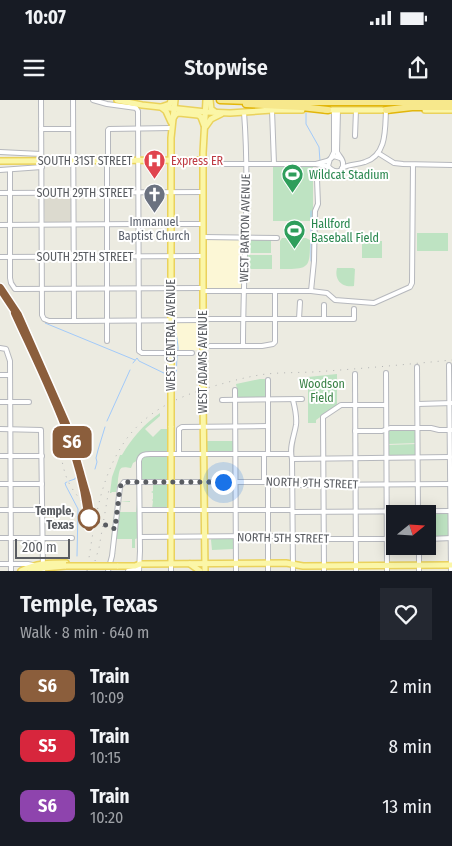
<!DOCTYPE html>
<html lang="en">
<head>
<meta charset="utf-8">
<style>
	:root { --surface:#171b24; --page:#242831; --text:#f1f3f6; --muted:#9ea1a6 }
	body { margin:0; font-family:"Fira Sans Condensed",sans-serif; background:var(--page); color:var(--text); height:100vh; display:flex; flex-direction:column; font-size:19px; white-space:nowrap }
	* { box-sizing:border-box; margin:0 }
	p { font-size:16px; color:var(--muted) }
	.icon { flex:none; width:28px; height:28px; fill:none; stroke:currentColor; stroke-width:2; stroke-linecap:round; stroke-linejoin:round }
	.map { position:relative; height:471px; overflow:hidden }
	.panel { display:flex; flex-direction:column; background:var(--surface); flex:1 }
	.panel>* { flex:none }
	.badge { padding:0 10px; border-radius:8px; font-size:18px; line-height:32px }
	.needle { width:32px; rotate:72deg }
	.tools { position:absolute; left:386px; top:405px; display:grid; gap:10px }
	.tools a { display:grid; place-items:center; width:50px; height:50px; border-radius:0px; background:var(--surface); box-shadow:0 2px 12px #0003; font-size:25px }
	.scale { position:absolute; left:15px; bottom:12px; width:55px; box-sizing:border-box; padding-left:5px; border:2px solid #595c61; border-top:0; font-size:14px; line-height:18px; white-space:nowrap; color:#595c61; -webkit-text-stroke:4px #fff; paint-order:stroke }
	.you { position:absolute; width:25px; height:25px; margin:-12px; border:4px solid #fff; border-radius:50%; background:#1a73e8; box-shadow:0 0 0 8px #1a73e833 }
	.map>.badge { position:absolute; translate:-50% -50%; box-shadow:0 0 0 2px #fff }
	.round { display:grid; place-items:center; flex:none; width:52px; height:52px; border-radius:0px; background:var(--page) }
	.summary { display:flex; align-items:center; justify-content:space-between; height:85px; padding:0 20px }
	h1 { font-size:24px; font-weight:600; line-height:38px }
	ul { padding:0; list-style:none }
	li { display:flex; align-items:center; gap:15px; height:60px; padding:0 20px }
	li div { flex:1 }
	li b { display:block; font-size:19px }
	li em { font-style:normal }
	li .badge { min-width:55px; font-weight:700; text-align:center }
	.status { display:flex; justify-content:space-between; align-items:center; height:35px; padding:0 25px; background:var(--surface); direction:ltr }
	.status svg { height:14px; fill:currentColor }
	header { display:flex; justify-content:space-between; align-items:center; height:65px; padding:0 20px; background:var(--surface); font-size:22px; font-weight:600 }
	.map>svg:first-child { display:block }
</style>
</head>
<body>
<div class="status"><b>10:07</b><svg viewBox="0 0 49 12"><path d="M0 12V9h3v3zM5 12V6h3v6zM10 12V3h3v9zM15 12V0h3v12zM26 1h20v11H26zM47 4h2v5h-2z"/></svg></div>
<header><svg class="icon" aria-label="menu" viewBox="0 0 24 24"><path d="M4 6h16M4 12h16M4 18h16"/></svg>Stopwise<svg class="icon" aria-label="share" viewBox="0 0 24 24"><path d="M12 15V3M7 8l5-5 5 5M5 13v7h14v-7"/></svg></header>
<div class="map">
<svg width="452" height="471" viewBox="0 0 452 471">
	<rect width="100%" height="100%" fill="#ecebe1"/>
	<g fill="#fcf7d6">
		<polygon points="207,138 244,138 244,189 207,190"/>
		<polygon points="174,223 199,223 199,250 179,250 179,247 174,247"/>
	</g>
	<polygon fill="#dcdacf" points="72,94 73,123 45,123 44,95"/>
	<g fill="#bee3c2">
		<rect x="273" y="67" width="40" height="54"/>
		<rect x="417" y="133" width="31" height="18"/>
		<path d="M282 138H306L310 140C310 169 309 169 280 169V141Z"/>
		<rect x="248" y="139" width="23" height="14"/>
		<rect x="362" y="141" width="20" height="17"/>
		<rect x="248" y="155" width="24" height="14"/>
		<path d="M337 168H353L355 169 354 186C342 188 334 180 337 168Z"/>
		<polygon points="337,274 337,305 316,320 316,323 308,323 308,277"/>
		<polygon points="260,279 265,279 266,280 266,285 265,285 265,296 266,296 266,298 237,297 238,296 238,290 237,289 236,284"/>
		<path d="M160 313V316L145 329 153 337 161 329H169V352L145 353 138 360 133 363 131 368C119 366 120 368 118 379 118 383 117 388 116 392H112L111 393H110L112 377 120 355H122C132 338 143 325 160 313Z"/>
		<polygon points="389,329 417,329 417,343 388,344 388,330"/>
		<polygon points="207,341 233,341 234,351 233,352 207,352"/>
		<polygon points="417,344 416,356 389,356 388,355 388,345"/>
		<polygon points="143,355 169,356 169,378 167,380 142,380 141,359"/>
		<polygon points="168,383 169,385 169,408 165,409 152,409 153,401 152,400 153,399 153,393 151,392 153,391 153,385 151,385 152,384"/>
		<polygon points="130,401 130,402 121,402 120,412 136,412 137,404 137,437 139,437 139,438 135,439 135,448 132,448 132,439 115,439 114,453 116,454 114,454 114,440 111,440 114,416 116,417 120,402"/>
		<polygon points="421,413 447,413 449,414 448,436 428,437 428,414 420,414"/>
		<polygon points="212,438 233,438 234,439 234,449 212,450 211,440"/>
	</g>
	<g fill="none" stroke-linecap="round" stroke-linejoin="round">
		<g stroke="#a2cafa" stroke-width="1">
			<polyline points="306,13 306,24 319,47 320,61"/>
			<polyline points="311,74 311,81"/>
			<polyline points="311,111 311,161"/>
			<polyline points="46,222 45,223 135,260"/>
			<polyline points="175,225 178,246 178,251"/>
			<polyline points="133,263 137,258 139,261 170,276"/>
			<polyline points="173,277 176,278 177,256"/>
			<polyline points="107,321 130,270"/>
			<polyline points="95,369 97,362 96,358 98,350 105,327"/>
			<polyline points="80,376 80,375"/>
			<polyline points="69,381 75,379 75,378 78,377"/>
			<polyline points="67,382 65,383 66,386 78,409 77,456"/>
		</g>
		<defs>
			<g id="minor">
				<polyline points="41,0 42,215 44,219 49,221 74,221 203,220"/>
				<polyline points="73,0 74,221"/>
				<polyline points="93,0 107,4 136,8 138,11 139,251 142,253 192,253"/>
				<polyline points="272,10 274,64"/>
				<path d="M338 10 337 52C339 56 343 59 343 63 344 74 333 73 328 66L330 59 334 56 340 58"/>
				<polyline points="41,29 73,29"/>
				<polyline points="355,36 356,10"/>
				<polyline points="0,52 41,54"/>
				<polyline points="378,53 394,63 403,64 452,65"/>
				<polyline points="331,58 334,52 334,10"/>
				<polyline points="203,60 220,64 316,64 326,66 330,69"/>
				<polyline points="316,64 327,61 329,60"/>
				<path d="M342 68C349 64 357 65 365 62 387 55 385 29 386 10"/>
				<polyline points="0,70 42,67"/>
				<polyline points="10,70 10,178 11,183 15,189 203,188"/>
				<polyline points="0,93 203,92"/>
				<polyline points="171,124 203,124"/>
				<polyline points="0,125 138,124"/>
				<polyline points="203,137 277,138"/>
				<polyline points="0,157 203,156"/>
				<polyline points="203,191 311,191 327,193 335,200 374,203 410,187 412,183 413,65"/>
				<polyline points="311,191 314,161 315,111 318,104 317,79"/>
				<polyline points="203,219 354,219 354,209"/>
				<polyline points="299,219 300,202"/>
				<polyline points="324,219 324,205"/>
				<polyline points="107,241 107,60 108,58 108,30 109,29 172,28"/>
				<path d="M243 245C243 167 250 90 244 12"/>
				<polyline points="210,246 262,246 273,244 275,242 275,191"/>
				<polyline points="0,248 6,249 10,261 11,471"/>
				<polyline points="449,265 451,471"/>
				<polyline points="417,267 418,414"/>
				<polyline points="386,273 387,471"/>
				<polyline points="355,274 356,471"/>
				<polyline points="0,275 10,275"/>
				<polyline points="235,290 236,471"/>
				<polyline points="222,300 302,299"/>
				<polyline points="0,302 29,302"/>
				<polyline points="418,304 452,303"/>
				<polyline points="0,329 41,330 43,471"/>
				<polyline points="355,331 382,331 390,328 431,328 439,330 452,330"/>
				<polyline points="179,354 179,329 182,327 268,326"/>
				<polyline points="268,354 268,280"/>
				<polyline points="0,356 42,356"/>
				<polyline points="292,359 450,357"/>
				<polyline points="264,382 264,354"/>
				<polyline points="268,382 268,471"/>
				<polyline points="0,384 42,384"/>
				<polyline points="0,410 69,410"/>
				<polyline points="140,410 292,410"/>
				<polyline points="293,412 452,411"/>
				<polyline points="140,437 272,436 289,436 294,439 395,439"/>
				<polyline points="0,438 72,438"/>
				<polyline points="428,439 452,438"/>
				<polyline points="419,446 419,471"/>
				<polyline points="0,464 28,464 33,465"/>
				<polyline points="171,464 171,471"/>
				<polyline points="108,471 112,456 120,387 124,382 283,382 299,385 452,384"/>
				<polyline points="128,471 139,469"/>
				<path d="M139 471 140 451 139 361C140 353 147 354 154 354H291"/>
				<path d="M293 471 292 359C289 347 294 337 296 325 297 317 295 308 293 300"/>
				<polyline points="324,471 323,317 341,305 386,305"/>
			</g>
			<g id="major">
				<polyline points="117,0 142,5 206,12 230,13 272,10 302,10"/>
				<polyline points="210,0 211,9 215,12"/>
				<polyline points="325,10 389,10"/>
				<polyline points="425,10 452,10"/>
				<polyline points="173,18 176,14 179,13 198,15 201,17 204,25"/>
				<polyline points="171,22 166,11 161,7 170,4 171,0"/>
				<polyline points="206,26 211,19 221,14"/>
				<polyline points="0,61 203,60"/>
				<polyline points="171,246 171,38 175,0"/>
				<polyline points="203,274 203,53 206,0"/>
				<polyline points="203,298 205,471"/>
				<polyline points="171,326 171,464"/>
				<polyline points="190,464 200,471"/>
				<polyline points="117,466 135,466 140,464 286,463 303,466 452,465"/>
				<path d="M21 471C36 463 50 463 66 463"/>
				<polyline points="30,471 43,468 66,466"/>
			</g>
			<g id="highway">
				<polyline points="220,0 274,2 452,2"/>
				<polyline points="246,4 301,7 328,10"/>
				<polyline points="386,10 412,7 452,7"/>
			</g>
		</defs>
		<use href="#minor" stroke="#b6b8bd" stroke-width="6"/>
		<use href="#major" stroke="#ead25c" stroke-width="8"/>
		<use href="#highway" stroke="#e2b60b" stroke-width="9"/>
		<use href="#minor" stroke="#fff" stroke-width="4"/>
		<use href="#major" stroke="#fbf6a7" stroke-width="5"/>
		<use href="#highway" stroke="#f7e88c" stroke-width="6"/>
		<g stroke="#b2b3b3" stroke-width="1" stroke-dasharray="1 6" stroke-linecap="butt">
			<polyline points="0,188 12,204 18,215 66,324 87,397 89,408 89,422"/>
			<path d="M61 356C63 366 65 376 70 385 75 394 82 400 86 410"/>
			<polyline points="95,461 99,448 109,389"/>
			<path d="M87 471C94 426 99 379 125 341 149 307 187 293 225 283 239 279 252 276 266 274 286 272 307 273 327 271 369 268 410 264 452 260"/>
		</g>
		<defs>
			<g id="major-bridge">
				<polyline points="203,274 203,298"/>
				<polyline points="171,326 171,246"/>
				<polyline points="66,466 117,466"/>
			</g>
		</defs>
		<use href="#major-bridge" stroke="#ead25c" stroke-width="8" stroke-linecap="butt"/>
		<use href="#major-bridge" stroke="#fbf6a7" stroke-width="5"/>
	</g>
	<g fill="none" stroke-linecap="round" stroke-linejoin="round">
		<defs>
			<path id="line" d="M0 188 18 215 66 324 87 397 89 408V427C85 354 45 279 15 213"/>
		</defs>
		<use href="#line" stroke="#fff" stroke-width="11"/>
		<use href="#line" stroke="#8b5e3c" stroke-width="8"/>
		<polyline stroke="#595c61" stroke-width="5" stroke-dasharray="0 9" points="89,418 115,429 120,387 122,383 125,382 223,382"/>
	</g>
	<defs>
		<symbol id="hospital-pin" viewBox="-11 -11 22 30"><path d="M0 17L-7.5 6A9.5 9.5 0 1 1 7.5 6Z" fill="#e0444e" stroke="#fff"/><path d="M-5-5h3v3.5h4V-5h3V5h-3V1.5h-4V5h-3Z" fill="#fff"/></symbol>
		<symbol id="stadium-pin" viewBox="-11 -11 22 30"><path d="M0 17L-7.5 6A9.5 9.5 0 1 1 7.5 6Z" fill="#2e9e5b" stroke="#fff"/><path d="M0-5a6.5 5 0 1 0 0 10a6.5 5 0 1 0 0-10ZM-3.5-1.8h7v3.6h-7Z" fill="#fff"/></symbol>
		<symbol id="church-pin" viewBox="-11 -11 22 30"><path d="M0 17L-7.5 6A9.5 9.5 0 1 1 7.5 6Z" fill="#6b7280" stroke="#fff"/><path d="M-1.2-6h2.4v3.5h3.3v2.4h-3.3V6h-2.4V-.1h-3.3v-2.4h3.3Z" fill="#fff"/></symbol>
	</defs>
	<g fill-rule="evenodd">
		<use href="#hospital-pin" x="142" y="48" width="25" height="34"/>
		<use href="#stadium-pin" x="280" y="62" width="25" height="34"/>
		<use href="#church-pin" x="142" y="82" width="25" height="34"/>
		<use href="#stadium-pin" x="282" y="118" width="25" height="34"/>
	</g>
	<circle fill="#fff" stroke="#8b5e3c" stroke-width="2.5" cx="89" cy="418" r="10"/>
	<g text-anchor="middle" stroke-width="4" stroke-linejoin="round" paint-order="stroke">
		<g font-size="12" fill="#595c61" stroke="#fff">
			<text x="85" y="65">SOUTH 31ST STREET</text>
			<text x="85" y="97">SOUTH 29TH STREET</text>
			<text transform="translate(245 128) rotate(-89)" y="4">WEST BARTON AVENUE</text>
			<text x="85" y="161">SOUTH 25TH STREET</text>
			<text transform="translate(171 235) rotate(-90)" y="4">WEST CENTRAL AVENUE</text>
			<text transform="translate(203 262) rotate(-90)" y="4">WEST ADAMS AVENUE</text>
			<text transform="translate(312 383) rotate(2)" y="4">NORTH 9TH STREET</text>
			<text transform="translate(283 438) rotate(1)" y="4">NORTH 5TH STREET</text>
		</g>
		<g font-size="12" fill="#be3a42" stroke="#fff" text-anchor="start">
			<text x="171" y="65">Express ER</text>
		</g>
		<g font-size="12" fill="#27864d" stroke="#fff" text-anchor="start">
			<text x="309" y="79">Wildcat Stadium</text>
			<text x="311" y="128">Hallford<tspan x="311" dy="14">Baseball Field</tspan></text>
		</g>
		<g font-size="12" fill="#5b616d" stroke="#fff">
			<text x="154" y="126">Immanuel<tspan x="154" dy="14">Baptist Church</tspan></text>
		</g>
		<g font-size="12" fill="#388144" stroke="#fff">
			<text x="322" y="288">Woodson<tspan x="322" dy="14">Field</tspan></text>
		</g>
		<g font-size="12" font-weight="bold" fill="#595c61" stroke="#fff" text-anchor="end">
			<text x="74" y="415">Temple,<tspan x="74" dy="14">Texas</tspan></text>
		</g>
	</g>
</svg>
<div class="tools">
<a><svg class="needle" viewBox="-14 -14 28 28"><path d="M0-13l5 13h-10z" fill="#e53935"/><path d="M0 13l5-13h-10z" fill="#9ea1a6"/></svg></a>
</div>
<div class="scale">200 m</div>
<div class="you" style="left:223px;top:382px"></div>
<b class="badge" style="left:72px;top:342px;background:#8b5e3c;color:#fff">S6</b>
</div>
<section class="panel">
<div class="summary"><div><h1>Temple, Texas</h1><p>Walk · 8 min · 640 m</p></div><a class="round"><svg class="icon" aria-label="heart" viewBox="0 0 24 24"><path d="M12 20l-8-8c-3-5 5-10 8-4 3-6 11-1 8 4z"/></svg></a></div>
<ul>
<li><span class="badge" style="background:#8b5e3c;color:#fff">S6</span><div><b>Train</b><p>10:09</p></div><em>2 min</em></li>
<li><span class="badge" style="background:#d7263d;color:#fff">S5</span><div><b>Train</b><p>10:15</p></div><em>8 min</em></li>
<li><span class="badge" style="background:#8e44ad;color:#fff">S6</span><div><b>Train</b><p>10:20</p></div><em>13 min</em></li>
</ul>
</section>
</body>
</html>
